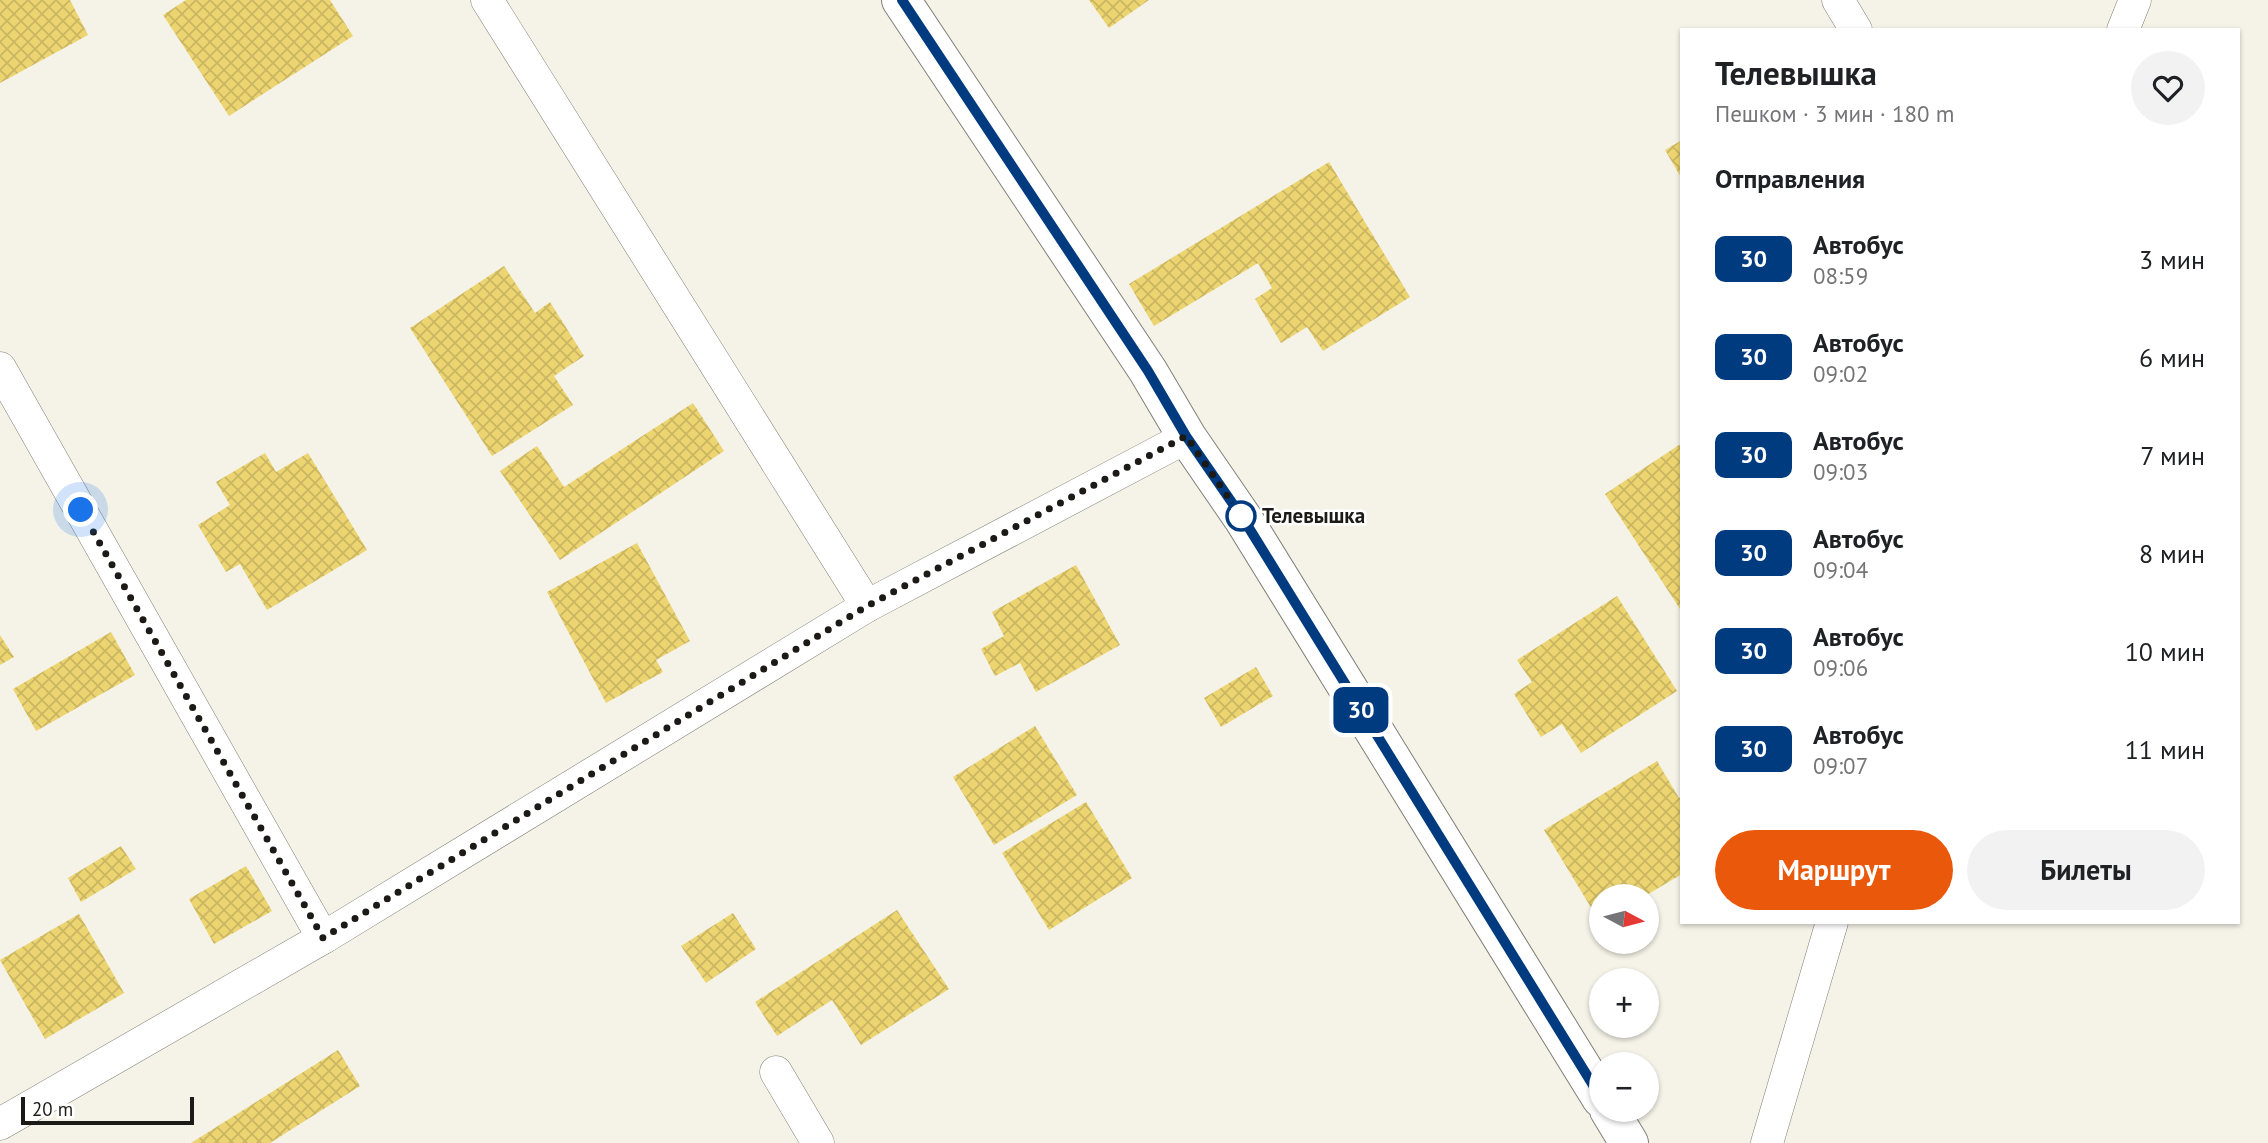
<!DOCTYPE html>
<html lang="ru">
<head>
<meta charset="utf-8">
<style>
	:root { --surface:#fff; --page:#f2f2f2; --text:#202124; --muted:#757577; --accent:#ea580c }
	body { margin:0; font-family:"PT Sans",sans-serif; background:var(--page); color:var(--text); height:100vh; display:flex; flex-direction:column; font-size:26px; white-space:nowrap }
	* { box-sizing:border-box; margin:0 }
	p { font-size:23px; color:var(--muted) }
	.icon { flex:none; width:38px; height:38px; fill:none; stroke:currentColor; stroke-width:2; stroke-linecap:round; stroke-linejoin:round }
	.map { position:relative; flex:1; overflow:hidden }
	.drawer { position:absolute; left:1680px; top:28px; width:560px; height:896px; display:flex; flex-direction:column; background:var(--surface); border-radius:0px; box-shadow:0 2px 5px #0004 }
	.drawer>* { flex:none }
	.badge { padding:0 14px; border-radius:10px; font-size:24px; line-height:46px }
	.needle { width:46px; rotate:97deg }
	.buttons { position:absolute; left:1589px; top:884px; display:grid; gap:14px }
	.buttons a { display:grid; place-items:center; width:70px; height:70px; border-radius:50%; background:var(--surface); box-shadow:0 2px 5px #0004; font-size:35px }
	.scale { position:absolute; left:21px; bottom:18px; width:173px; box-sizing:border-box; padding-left:7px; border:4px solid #1b1a16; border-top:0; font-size:19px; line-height:24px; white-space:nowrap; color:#1b1a16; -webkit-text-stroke:5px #fff; paint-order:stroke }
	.you { position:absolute; width:35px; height:35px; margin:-18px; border:5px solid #fff; border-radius:50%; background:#1a73e8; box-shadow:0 0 0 10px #1a73e833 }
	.map>.badge { position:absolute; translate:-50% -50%; box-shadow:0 0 0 4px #fff }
	h2 { padding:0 35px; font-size:26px; line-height:63px }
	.round { display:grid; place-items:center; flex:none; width:74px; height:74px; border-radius:37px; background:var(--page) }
	.head { display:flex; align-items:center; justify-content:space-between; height:119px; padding:0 35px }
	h1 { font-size:33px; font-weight:800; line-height:52px }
	.action { display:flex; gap:14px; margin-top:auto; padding:14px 35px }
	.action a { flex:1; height:80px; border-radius:42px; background:var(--accent); color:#fff; font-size:28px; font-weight:800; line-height:80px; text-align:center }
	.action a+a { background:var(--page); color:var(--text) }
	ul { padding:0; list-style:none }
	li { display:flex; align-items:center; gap:21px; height:98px; padding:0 35px }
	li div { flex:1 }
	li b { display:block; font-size:26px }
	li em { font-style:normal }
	li .badge { min-width:77px; font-weight:700; text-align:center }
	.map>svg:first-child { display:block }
</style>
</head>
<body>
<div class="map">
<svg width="2268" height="1143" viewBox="0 0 2268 1143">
	<defs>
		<pattern id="building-cross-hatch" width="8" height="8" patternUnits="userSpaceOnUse" patternTransform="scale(1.75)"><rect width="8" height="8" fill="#ecd571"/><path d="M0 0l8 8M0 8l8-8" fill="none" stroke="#cab661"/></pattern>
	</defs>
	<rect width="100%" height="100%" fill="#f5f3e8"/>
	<g fill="url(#building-cross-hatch)">
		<polygon points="0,0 70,0 88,35 0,83"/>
		<polygon points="186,0 330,0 353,36 229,116 163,15"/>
		<polygon points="1089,0 1149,0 1109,28"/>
		<polygon points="1682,140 1682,179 1665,150"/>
		<polygon points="1329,162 1410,297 1323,351 1307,327 1281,343 1255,299 1272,288 1258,263 1154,326 1129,284"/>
		<polygon points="504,266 535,313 550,302 584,356 554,376 573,405 492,456 410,328"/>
		<polygon points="693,403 724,451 560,560 500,471 537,446 564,487"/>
		<polygon points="1682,443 1682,612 1605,494"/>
		<polygon points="265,453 276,472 308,453 367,550 267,610 240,564 226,572 198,525 230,505 216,482"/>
		<polygon points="637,543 690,641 656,660 663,672 606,703 547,592"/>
		<polygon points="1076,565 1120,645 1036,692 1020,663 995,676 981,649 1004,636 992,612"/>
		<polygon points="1617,596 1677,691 1581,753 1562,724 1541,737 1514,694 1532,682 1517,660"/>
		<polygon points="111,632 135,675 36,731 13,689"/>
		<polygon points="0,635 14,657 0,665"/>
		<polygon points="1256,667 1273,696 1221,727 1204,698"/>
		<polygon points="1035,726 1077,795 994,845 953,777"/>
		<polygon points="1657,761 1679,798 1682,796 1682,874 1645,896 1601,896 1601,924 1544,830"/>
		<polygon points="1086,802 1132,878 1049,930 1002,853"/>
		<polygon points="121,846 136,869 81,902 68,878"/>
		<polygon points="246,866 272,911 214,944 189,899"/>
		<polygon points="897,910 949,989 861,1045 832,1000 777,1036 755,1002"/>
		<polygon points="733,913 756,949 706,983 681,946"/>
		<polygon points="79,914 124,993 45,1039 0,960"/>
		<polygon points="338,1050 360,1086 270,1143 191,1143"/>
	</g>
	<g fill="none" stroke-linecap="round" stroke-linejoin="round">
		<defs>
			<g id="lane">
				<polyline points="487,0 867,606"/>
				<polyline points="1838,0 1856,30"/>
				<polyline points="2123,30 2135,0"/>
				<polyline points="0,368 323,938"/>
				<polyline points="776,1072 818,1143"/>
				<polyline points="0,1124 323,938 867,606 1187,437"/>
				<polyline points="1767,1143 1832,922"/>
			</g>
			<g id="street">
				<polyline points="901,0 1148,371 1187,437 1244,520 1601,1098"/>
				<polyline points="1609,1110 1629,1143"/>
			</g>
		</defs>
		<use href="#lane" stroke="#817f76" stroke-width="33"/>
		<use href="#street" stroke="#817f76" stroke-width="40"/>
		<use href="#lane" stroke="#fff" stroke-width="32"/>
		<use href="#street" stroke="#fff" stroke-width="38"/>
	</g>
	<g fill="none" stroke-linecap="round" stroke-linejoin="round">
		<defs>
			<polyline id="line" points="902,0 1148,371 1186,436 1244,520 1601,1098"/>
		</defs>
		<use href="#line" stroke="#fff" stroke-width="16"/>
		<use href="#line" stroke="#003b80" stroke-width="10"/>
		<polyline stroke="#1b1a16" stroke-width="7" stroke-dasharray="0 12.6" points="81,510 323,938 867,606 1186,436 1244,520 1241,516"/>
	</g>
	<circle fill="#fff" stroke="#003b80" stroke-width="3.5" cx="1241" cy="516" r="14"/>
	<g text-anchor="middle" stroke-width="5" stroke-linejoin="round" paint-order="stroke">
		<g font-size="21" font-weight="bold" fill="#1b1a16" stroke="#fff" text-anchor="start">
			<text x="1262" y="523">Телевышка</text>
		</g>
	</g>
</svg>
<div class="buttons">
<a><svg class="needle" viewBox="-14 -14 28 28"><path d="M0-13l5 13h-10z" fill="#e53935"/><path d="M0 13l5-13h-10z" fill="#757577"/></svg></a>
<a>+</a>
<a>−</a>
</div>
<div class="scale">20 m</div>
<div class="you" style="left:81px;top:510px"></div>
<b class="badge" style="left:1361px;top:710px;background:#003b80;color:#fff">30</b>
<section class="drawer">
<div class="head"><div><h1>Телевышка</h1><p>Пешком · 3 мин · 180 m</p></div><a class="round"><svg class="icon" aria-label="heart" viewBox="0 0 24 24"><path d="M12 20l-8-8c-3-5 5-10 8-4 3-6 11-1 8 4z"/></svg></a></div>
<h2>Отправления</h2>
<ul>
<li><span class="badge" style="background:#003b80;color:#fff">30</span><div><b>Автобус</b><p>08:59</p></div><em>3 мин</em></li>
<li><span class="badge" style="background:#003b80;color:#fff">30</span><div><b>Автобус</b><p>09:02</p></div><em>6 мин</em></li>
<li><span class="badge" style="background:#003b80;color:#fff">30</span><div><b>Автобус</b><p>09:03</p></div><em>7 мин</em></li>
<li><span class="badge" style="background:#003b80;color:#fff">30</span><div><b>Автобус</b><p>09:04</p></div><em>8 мин</em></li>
<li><span class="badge" style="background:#003b80;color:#fff">30</span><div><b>Автобус</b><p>09:06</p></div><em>10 мин</em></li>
<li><span class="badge" style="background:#003b80;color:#fff">30</span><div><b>Автобус</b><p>09:07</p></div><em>11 мин</em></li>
</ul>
<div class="action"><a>Маршрут</a><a>Билеты</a></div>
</section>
</div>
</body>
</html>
